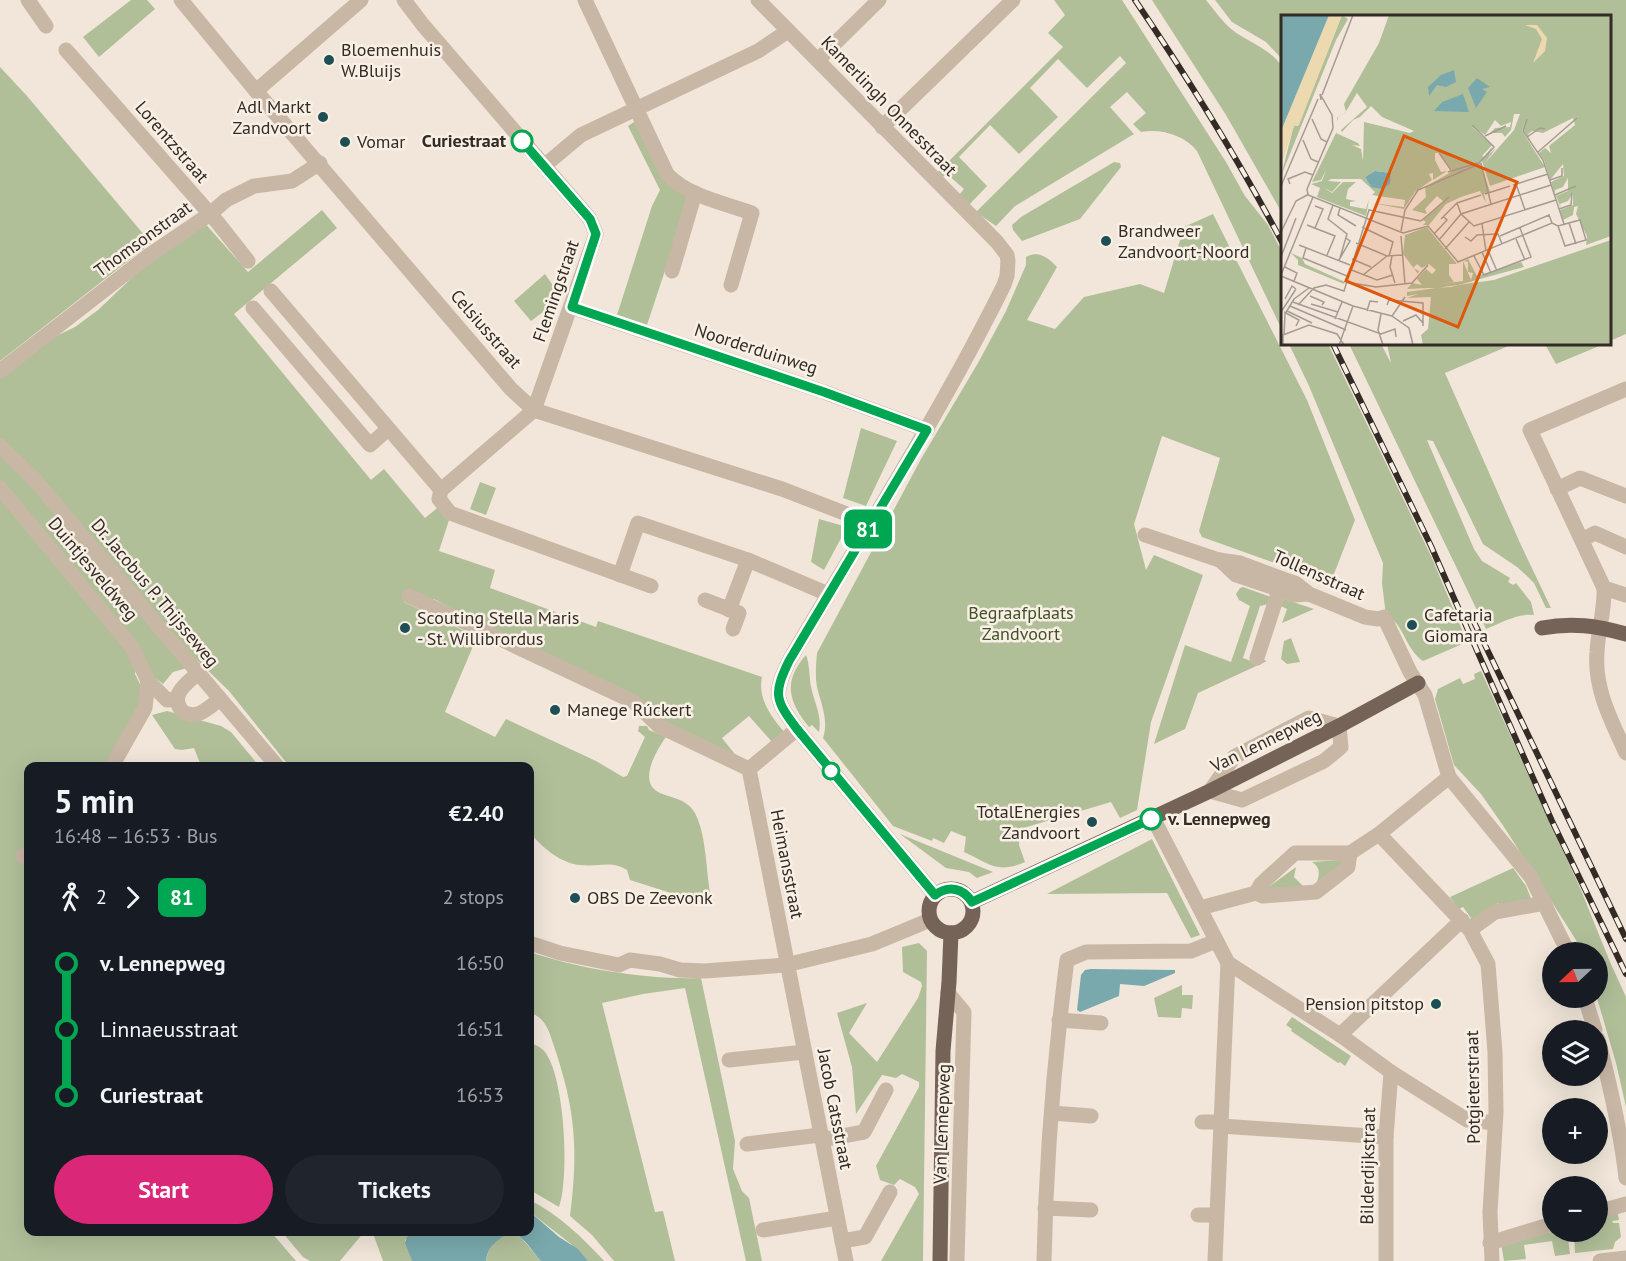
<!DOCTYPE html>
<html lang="en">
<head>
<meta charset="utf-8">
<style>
	:root { --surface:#171b24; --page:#20242c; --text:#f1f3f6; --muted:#9ea1a6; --accent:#db2777 }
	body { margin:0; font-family:"PT Sans",sans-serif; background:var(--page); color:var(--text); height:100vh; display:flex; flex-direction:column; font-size:22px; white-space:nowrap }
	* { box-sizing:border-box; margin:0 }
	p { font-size:20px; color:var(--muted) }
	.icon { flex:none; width:33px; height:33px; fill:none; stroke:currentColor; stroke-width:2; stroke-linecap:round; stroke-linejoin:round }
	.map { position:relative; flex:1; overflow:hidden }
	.sheet { position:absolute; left:24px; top:762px; width:510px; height:474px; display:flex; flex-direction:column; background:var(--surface); border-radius:12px; box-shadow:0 6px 24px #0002 }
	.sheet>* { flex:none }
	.badge { padding:0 12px; border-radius:9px; font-size:21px; line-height:39px }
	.needle { width:39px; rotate:248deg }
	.buttons { position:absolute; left:1542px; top:942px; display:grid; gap:12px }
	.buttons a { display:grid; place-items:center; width:66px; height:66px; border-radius:50%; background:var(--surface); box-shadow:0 6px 24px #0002; font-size:30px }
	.map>.badge { position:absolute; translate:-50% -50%; box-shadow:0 0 0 3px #fff }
	.legs { display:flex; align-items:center; gap:9px; height:66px; padding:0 30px; font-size:20px }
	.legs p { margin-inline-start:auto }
	.overview { display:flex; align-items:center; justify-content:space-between; height:102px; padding:0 30px }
	h1 { font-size:33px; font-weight:800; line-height:45px }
	.button { display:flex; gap:12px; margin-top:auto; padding:12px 30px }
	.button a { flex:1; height:69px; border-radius:36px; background:var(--accent); color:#fff; font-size:24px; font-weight:800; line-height:69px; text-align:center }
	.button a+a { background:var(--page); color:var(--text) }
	ul { padding:0 30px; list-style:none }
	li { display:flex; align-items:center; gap:21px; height:66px; font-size:22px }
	li i { display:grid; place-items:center; width:9px; height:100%; margin:0 8px; background:currentColor }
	li i::after { content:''; width:15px; height:15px; margin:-8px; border:4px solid; border-radius:50%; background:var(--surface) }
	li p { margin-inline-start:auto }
	li:first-child i { background:linear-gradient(#0000 50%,currentColor 0) }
	li:last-child i { background:linear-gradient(currentColor 50%,#0000 0) }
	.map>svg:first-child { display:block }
</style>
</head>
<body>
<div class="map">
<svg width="1626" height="1261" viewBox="0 0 1626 1261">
	<rect width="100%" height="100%" fill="#f1e6d9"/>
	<g fill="#b1bf99">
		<polygon points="131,0 147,0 155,9 99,57 83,37"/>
		<path d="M1054 0H1122L1226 162 1245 196 1268 225 1282 252V330L1197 151C1185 135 1160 128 1141 132L1133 124 1146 113 1127 92 1110 107 1134 134 1015 206 996 226 976 212 1126 63 1120 56 1087 88 1058 59 1030 88 1058 117 1019 154 990 125 959 157 987 186 969 205 959 195 964 189 947 174 943 177 938 172 1063 47 1048 33 1065 15Z"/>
		<path d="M1152 0H1206C1215 11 1224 24 1235 32 1251 43 1271 50 1282 66V213L1226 115Z"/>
		<polygon points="1215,0 1626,0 1626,334 1610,341 1610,16 1282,16 1282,59 1266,42 1232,22"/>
		<polygon points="0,67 27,96 151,243 0,361"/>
		<polygon points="637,120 689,198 646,328 616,318 652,206 660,190 628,126"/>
		<polygon points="1114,162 1120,163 1121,167 1080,219 1022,241 1013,230 1012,225 1021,217"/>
		<path d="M322 210 337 228 234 314 371 480 384 469 425 518 441 505 450 517 439 551 495 570 490 588 596 627 598 621 762 677C757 698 772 718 785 733L773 743 749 716 722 738 738 758 661 722 434 599 406 598 404 602 477 637 445 712 495 737 506 719 596 761 623 777 627 776 645 737 638 731 639 726H647L649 730 666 737C656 751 637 783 660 793 672 798 685 799 693 810 706 829 706 869 710 892L683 903 674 894 630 880 627 870C611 860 599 867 581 865 561 864 542 847 530 833V766H289L229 691 196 659 187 668 173 672 163 684 154 677 0 481V377L50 339 75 327 98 310 159 252 202 220 248 272Z"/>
		<path d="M1213 214 1307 400 1355 520 1332 579 1328 581 1322 580 1202 537 1199 531 1220 458 1162 436 1134 524 1146 570 1154 555 1203 575 1151 722 1137 810 1120 818 1111 802 1020 829 1019 845 1025 862C997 874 990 864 964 852L966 837 951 831 944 843 933 838 932 841 893 826 823 738C829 720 821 704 817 687 815 676 816 665 817 653L921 459 978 363 1006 311 1026 265V257C1038 250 1048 257 1057 267L1027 320 1055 329 1084 297 1140 284 1164 293 1184 227Z"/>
		<polygon points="545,274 554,287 547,309 531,321 514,301"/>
		<path d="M1289 344H1328L1432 558 1467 642 1423 661C1404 648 1404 622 1386 616L1382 583 1383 563 1309 386Z"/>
		<path d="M1349 344H1381L1391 363 1387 344H1513L1445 373 1520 543 1551 608H1546L1534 583 1526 575 1517 567 1483 544 1433 441 1427 440 1474 549 1482 561 1510 578 1508 582 1513 585 1516 583 1531 602 1534 615C1517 613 1501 623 1486 629Z"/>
		<polygon points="1545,344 1604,344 1556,364"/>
		<polygon points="861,428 897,441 866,506 843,498"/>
		<polygon points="480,482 496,488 486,515 470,509"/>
		<polygon points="0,493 135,660 135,674 140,684 140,709 109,766 28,766 28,1232 271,1232 296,1261 0,1261"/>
		<polygon points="819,519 847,527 824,570 811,562"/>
		<polygon points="1243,587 1271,597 1269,604 1260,606 1243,658 1256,663 1261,659 1267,661 1198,693 1185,729 1154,744 1185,645 1231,662 1250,606 1239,600 1236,594 1240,588"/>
		<polygon points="1284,599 1314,609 1282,623 1287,609 1281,606"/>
		<polygon points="1291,638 1300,662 1287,664 1281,659 1284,641"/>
		<path d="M806 655C809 663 809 670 810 679 811 697 823 714 819 732L812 725 809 727C788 701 783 681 806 655Z"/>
		<polygon points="1481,671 1581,890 1610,962 1626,997 1626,1107 1616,1063 1597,998 1598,952 1581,952 1576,940 1504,827 1481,794 1454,765 1435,699 1438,689 1460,678 1463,684 1475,679 1474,674"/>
		<polygon points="167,711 221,726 231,732 259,766 198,766 200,763 194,748 182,750 175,749 152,715"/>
		<polygon points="900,834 993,872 977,878 969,872 946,868"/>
		<polygon points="1152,839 1200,935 1191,938 1167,893 1047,894"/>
		<path d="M1343 856 1341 864 1317 882C1320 873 1320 867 1312 862L1339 860Z"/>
		<polygon points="1296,867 1294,877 1303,886 1269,894 1266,885 1270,886"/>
		<polygon points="1513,868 1526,886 1532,901 1500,908 1498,903 1472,923 1469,921 1471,918 1463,907 1459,909 1450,897"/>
		<polygon points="919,943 927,951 923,1261 881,1261 919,1194 915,1187 900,1179 894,1185 880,1180 876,1166 919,1087 919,1082 902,1074 896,1078 882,1075 856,1114 852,1067 837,1013 867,1003 849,1033 877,1062 918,998 922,986 921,982 903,972 902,947"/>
		<path d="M530 952C579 969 649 980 701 978L735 1141 733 1169 742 1191 749 1198 762 1261H746L685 988 643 994 602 1003 655 1212 663 1211 675 1261H614L592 1235 570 1216C578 1151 576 1114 556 1052 550 1036 548 1018 530 1013Z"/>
		<polygon points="1182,985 1182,995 1193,995 1192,1009 1182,1008 1181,1018 1158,1017 1154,998"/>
		<polygon points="1292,1017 1351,1056 1345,1066 1340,1062 1338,1063 1291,1031 1292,1029 1286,1025"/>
		<path d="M530 1043C533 1044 539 1046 542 1049 565 1068 570 1180 559 1207L530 1190Z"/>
		<path d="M530 1200C559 1215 582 1237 604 1261H588L571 1244 530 1212Z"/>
		<polygon points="1617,1210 1619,1220 1612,1221 1613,1223 1619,1223 1621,1237 1615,1242 1613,1249 1575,1253 1574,1232 1598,1232 1598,1215"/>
		<polygon points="282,1232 364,1232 340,1261 310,1261 303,1257"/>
		<polygon points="378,1232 416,1232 405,1240 412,1261 383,1261 374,1236"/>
		<polygon points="1552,1232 1570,1232 1571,1237 1568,1238 1570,1254 1555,1256 1552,1241 1524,1245 1526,1259 1504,1261 1501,1243"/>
		<path d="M512 1233C525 1238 531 1251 541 1261H486C488 1247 498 1236 512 1233Z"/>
	</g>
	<g fill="#79a9ad">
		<polygon points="1091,969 1175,970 1175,973 1144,986 1120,984 1119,996 1080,1012 1077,1010 1081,975 1085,970"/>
		<path d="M530 1212 559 1237 578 1249 588 1261H541C528 1247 518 1222 497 1241 491 1246 487 1252 486 1261H412L405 1243 407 1237 416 1232H530Z"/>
	</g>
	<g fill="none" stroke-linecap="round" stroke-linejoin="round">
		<g stroke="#c8b7a5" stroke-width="15">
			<polyline points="28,0 46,26"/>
			<polyline points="181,0 256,91 511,389 534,410 782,489 852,516 870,525"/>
			<path d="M585 0 667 174C687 196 724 203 752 213L731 285"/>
			<path d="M758 0 997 242 1007 255 1008 261 1007 276 1004 285C940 414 862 536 789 661 773 694 775 700 797 729L935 895"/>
			<polyline points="66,50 218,223 248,261"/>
			<polyline points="818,60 879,0"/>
			<polyline points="256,91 361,0"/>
			<polyline points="882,127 1013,0"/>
			<polyline points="544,166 581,135 758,51 788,31"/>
			<polyline points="672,271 695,193"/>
			<polyline points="271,291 441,490 534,410 596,234 590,219 423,25 404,0"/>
			<polyline points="571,307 824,392 927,430"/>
			<polyline points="253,308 370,445 388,429"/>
			<polyline points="0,371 148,256 210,214 226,200 254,186 292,181 320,163"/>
			<path d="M1626 389 1530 430 1604 588C1605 610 1598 630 1597 652 1594 689 1611 720 1626 753"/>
			<polyline points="0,446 35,480 277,766"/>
			<polyline points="0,488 132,647 148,681 167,700 177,699"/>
			<polyline points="1557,489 1580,478 1626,496"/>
			<polyline points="441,490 439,499 450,513 651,586"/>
			<polyline points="1145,535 1219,560 1240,563 1283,579 1295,583 1309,594 1365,617 1378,619 1384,617 1410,672 1425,695 1449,777 1531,877 1568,952"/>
			<polyline points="1582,540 1595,533 1626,547"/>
			<polyline points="1220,560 1236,575 1295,595 1309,594"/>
			<polyline points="620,575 638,523 748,560 828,594"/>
			<polyline points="1604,588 1626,595"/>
			<polyline points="409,596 634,702 659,726 749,769"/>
			<polyline points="705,600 739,613 733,629"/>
			<polyline points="729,610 748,560"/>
			<polyline points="1257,658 1282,581"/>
			<path d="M197 674C186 684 169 695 182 711 196 721 207 709 219 700"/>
			<polygon points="1309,718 1339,726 1341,747 1324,761 1242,800 1210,791 1234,757"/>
			<polyline points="112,766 145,708 148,681"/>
			<polyline points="749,769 846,1261"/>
			<polyline points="749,769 797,729"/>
			<polyline points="1153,818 1228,963 1340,1035 1391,1072 1456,1113 1467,1120 1495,1123"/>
			<polyline points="1379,834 1470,930 1488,964 1495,1052 1496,1112 1490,1212 1492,1261"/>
			<polyline points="23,856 28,854"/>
			<polyline points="1256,893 1261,884 1295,853 1350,853 1379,834 1449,777"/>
			<polyline points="1200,908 1256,893 1263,896 1316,892 1348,867 1350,853"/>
			<polyline points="1470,930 1495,912 1545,903"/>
			<polyline points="530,943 560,953 619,965 630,960 660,964 680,970 705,971 786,965 872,944 930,920"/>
			<polyline points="948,993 964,1012 957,1261"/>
			<polyline points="1585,998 1595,1030"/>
			<polyline points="1059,1020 1101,1023"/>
			<polyline points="1340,1035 1462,920"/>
			<path d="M1598 1039C1610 1085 1621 1131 1626 1178"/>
			<polyline points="729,1060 804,1052"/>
			<polyline points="1052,1113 1091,1116"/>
			<polyline points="1202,1122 1221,1122"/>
			<polyline points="1221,1126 1386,1137"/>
			<polyline points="747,1144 820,1135 826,1139 864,1132 886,1090"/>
			<polyline points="1045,1208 1091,1210"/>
			<polyline points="1598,1212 1626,1204"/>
			<polyline points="1198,1215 1216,1215"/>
			<polyline points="763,1230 837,1218"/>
			<polyline points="842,1241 865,1237 890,1192"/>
			<polyline points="1490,1243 1552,1224"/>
			<path d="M1044 1261C1046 1161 1054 1060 1067 960L1086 952 1191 951 1216 941"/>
			<polyline points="1215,1261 1228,963"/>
			<polyline points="1386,1261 1386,1137 1391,1072"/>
			<polyline points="1600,1261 1626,1258"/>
		</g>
		<g stroke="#766358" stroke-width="15">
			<path d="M1542 628C1572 622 1597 626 1626 634"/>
			<circle cx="951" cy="911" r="22"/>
			<polyline points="972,902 1210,791 1339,726 1418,683"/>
			<polyline points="940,1261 943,1051 949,982 951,933"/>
		</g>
		<defs>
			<g id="rail">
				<path d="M1135 0C1188 78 1238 159 1282 242"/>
				<polyline points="1333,344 1431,546 1552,821 1626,974"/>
				<polyline points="1473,620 1626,939"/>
			</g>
		</defs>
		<use href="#rail" stroke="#342b26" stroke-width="6"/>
		<use href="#rail" stroke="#f9f0e5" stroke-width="4" stroke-dasharray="11" stroke-linecap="butt"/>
	</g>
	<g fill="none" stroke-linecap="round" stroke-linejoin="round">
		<defs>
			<path id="line-1" d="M522 141 590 219 596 234 572 307 824 392 927 430 789 661C773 694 775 700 797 729L935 895C949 885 963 888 972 902L1151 819"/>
		</defs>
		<use href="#line-1" stroke="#fff" stroke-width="14"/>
		<use href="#line-1" stroke="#00a651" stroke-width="9"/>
	</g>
	<g fill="#1d4f55" stroke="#f9f0e5" stroke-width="2">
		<circle cx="329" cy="60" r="6"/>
		<circle cx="323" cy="117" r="6"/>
		<circle cx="345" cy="142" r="6"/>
		<circle cx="1106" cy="241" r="6"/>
		<circle cx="1412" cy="625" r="6"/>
		<circle cx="405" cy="628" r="6"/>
		<circle cx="555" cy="710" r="6"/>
		<circle cx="1092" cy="822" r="6"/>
		<circle cx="575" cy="898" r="6"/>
		<circle cx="1436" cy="1004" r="6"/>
	</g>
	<g fill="#fff" stroke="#00a651" stroke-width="3">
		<circle cx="522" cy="141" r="10"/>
		<circle cx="831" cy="771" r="8"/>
		<circle cx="1151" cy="819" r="10"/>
	</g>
	<g text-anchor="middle" stroke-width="5" stroke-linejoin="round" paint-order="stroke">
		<g font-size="18" fill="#342b26" stroke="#f9f0e5" text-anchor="start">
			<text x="341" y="56">Bloemenhuis<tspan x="341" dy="21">W.Bluijs</tspan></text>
			<text x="311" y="113" text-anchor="end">Adl Markt<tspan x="311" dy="21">Zandvoort</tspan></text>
			<text x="357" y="148">Vomar</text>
			<text x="1118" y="237">Brandweer<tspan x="1118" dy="21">Zandvoort-Noord</tspan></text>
			<text x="1424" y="621">Cafetaria<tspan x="1424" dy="21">Giomara</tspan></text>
			<text x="417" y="624">Scouting Stella Maris<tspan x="417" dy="21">- St. Willibrordus</tspan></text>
			<text x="567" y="716">Manege Rúckert</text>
			<text x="1080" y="818" text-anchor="end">TotalEnergies<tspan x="1080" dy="21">Zandvoort</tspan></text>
			<text x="587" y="904">OBS De Zeevonk</text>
			<text x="1424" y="1010" text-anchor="end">Pension pitstop</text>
		</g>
		<g font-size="18" fill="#342b26" stroke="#f9f0e5">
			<text transform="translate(889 106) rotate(46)" y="6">Kamerlingh Onnesstraat</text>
			<text transform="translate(172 142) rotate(49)" y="6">Lorentzstraat</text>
			<text transform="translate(143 239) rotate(-36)" y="6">Thomsonstraat</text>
			<text transform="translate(556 291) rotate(-71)" y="6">Flemingstraat</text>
			<text transform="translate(486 329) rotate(49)" y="6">Celsiusstraat</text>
			<text transform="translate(756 349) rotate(18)" y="6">Noorderduinweg</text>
			<text transform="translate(93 569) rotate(50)" y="6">Duintjesveldweg</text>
			<text transform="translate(1319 575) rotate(24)" y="6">Tollensstraat</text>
			<text transform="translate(155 593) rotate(50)" y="6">Dr. Jacobus P. Thijsseweg</text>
			<text transform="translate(1266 741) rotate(-26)" y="6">Van Lennepweg</text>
			<text transform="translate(787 864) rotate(79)" y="6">Heimansstraat</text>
			<text transform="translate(1473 1087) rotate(-91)" y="6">Potgieterstraat</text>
			<text transform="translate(835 1109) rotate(79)" y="6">Jacob Catsstraat</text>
			<text transform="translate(942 1124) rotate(-88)" y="6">Van Lennepweg</text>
			<text transform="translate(1368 1166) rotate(-89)" y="6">Bilderdijkstraat</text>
		</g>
		<g font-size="18" font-weight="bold" fill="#342b26" stroke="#f9f0e5" text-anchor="end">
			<text x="506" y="147">Curiestraat</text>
			<text x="1168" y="825" text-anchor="start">v. Lennepweg</text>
		</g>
		<g font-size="18" fill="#42522b" stroke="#f9f0e5">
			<text x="1021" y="619">Begraafplaats<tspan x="1021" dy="21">Zandvoort</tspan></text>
		</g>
	</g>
	<g transform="translate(1281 15)">
		<rect width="330" height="330" fill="#f1e6d9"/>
		<path d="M61 0 67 4 55 25 0 161 13 110 17 111ZM108 0H330V221L305 230 306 221 295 199 297 191 293 192 292 200 282 205 279 195 292 190V178L287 186 279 189 280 193 275 181 287 176V163L282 172 274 175V179L270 167 283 161 282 149 269 165 263 145 258 138 264 133 270 138 268 131 294 110 292 103 262 118 251 116 247 119 249 125 242 115 245 104 241 116 264 152 209 171 201 146H199L209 177 203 179 205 188 199 176 180 182 165 189 148 210H142L145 207 142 205 167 182 162 186 156 181 144 194 146 199 131 195 145 182 144 172 172 156 158 138H154V145L160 157 166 156 152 165V158L148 159 151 165 134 177 123 194 91 188 123 192 124 185 91 180 94 177 80 164H50L47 166 60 167 51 177 43 173 51 178 62 167H75L67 174 65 184 75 186 69 187V191L85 194 88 184 85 201 36 182 39 173 30 169 41 166 45 155 40 165 31 167 55 118 77 128 79 131 71 130 80 134 82 146 83 107 129 118 133 116 101 102 90 91 79 102 72 105 61 117 60 115 86 92 76 78 64 98 57 102V106L56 103 65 97 63 89 98 28ZM233 99H239L233 115 204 148 215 133 208 139 211 132 203 142 201 141 211 130 190 111 204 120 214 105 220 111 230 107 229 112 214 113 209 118H221L224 122 230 115ZM94 156 110 158 108 170 90 172 84 162ZM146 212 176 249H168V260L173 267 160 269 182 266V246L190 265 192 258 187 257V247L183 246 187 244 196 261 240 247 243 252 170 272 126 274 131 268 141 270 136 264 145 254 151 259 155 255 148 249 141 253 136 249 132 253 138 256 137 259 122 239 124 220ZM330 225V330H142L140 320 147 314 150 282 126 283 137 279 126 281V277L213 265ZM10 238 21 243 24 249 64 267 63 269 17 250V245Z" fill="#b1bf99" fill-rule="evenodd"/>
		<path d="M48 0H61L18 110 13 111 0 151V116ZM244 10H256L266 23 264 36 252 48 261 24 255 14Z" fill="#ecd9af"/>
		<path d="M0 0H48L0 116ZM173 55 175 67 165 72 156 70 148 81 147 72 160 60ZM196 63 209 72 201 74 206 77 195 93 187 73ZM182 79 188 97 153 96 161 87ZM94 156 110 158 109 169 101 174 90 172 84 162Z" fill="#79a9ad"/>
		<path fill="none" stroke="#a59b91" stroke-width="1.5" d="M41 80 72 0M40 85 39 79 51 100 52 113 26 174 27 180 122 218M31 104 40 124 46 127M246 104 242 116 262 145 283 209M204 121 225 111M246 122 259 113 264 114M22 125 30 144 37 147M257 137 296 103M158 138 170 155M200 148 210 189M167 157 197 148M269 165 281 161V153M9 169 7 164 24 157 32 160M235 169 244 195M232 170 267 159M0 171 37 84M204 179 229 171M200 180 176 188 180 199 193 211 275 185M274 180 295 171M52 190 47 204 66 219 59 243M59 193 57 200 75 211M278 194 290 190 291 178M160 204 176 188M140 206 168 182M288 208 295 229M201 209 205 236M26 210 54 221 46 240M81 212 112 227 108 241M34 213 42 194 34 191M120 216 124 195 137 175 196 150 213 132 191 110M0 217 15 186 28 179M122 218 147 211 177 247 271 208 277 211 299 205 305 225 284 231 277 211M153 219 166 205 162 201M120 221 124 269M219 221 268 200 271 208M184 222 190 226 196 220 217 219 221 229M235 224 244 245M158 225 180 199 270 170M75 228 106 241 121 240M18 230 69 250M25 233 22 243 66 261M164 234 188 207M207 235 216 256M201 237 210 258M111 241 109 252 114 268M193 241 203 260 250 242 239 213M0 242 15 203M71 244 90 252M58 245 69 226 65 223M4 252 16 258 13 266M68 254 96 265 112 260M0 260 32 182M82 260 106 241M0 261 72 291 111 301M65 267 95 272 131 268 147 250M29 281 43 287 41 290M124 282 111 301 128 313 132 330M4 284 11 271 15 274M12 287 100 319 114 314 115 322M30 289 57 297M17 290 33 273 45 270 63 276 88 195 140 206M106 290 108 285 142 288V311M9 291 65 315M6 296 31 308M86 296 89 286 97 287M0 297 15 274M3 297 18 305 15 311M100 299 97 315 102 330M54 304 61 287M122 306 135 300 142 308M3 320 4 299 13 284 28 273M2 330V320L28 310 56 319 63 330M58 330 72 291"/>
		<path fill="#df570d" fill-opacity="0.15" stroke="#df570d" stroke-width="3" d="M123 121 236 167 177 312 65 266Z"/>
		<rect width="330" height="330" fill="none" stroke="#342b26" stroke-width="3"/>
	</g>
</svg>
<div class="buttons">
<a><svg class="needle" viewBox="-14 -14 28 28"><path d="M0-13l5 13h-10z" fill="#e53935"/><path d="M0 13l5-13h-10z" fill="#9ea1a6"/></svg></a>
<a><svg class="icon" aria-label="layers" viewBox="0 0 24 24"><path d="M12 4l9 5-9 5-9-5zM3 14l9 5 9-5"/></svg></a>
<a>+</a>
<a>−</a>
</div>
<b class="badge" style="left:868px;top:529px;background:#00a651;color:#fff">81</b>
<section class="sheet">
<div class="overview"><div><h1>5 min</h1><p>16:48 – 16:53 · Bus</p></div><b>€2.40</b></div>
<div class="legs"><svg class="icon" aria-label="walk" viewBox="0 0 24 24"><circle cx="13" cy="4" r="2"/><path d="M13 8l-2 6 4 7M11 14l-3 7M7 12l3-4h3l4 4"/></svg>2<svg class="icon" aria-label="forward" viewBox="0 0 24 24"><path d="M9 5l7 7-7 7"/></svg><b class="badge" style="background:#00a651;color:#fff">81</b><p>2 stops</p></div>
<ul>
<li><i style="color:#00a651"></i><b>v. Lennepweg</b><p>16:50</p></li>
<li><i style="color:#00a651"></i><span>Linnaeusstraat</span><p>16:51</p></li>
<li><i style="color:#00a651"></i><b>Curiestraat</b><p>16:53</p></li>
</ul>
<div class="button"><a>Start</a><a>Tickets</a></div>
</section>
</div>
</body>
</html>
